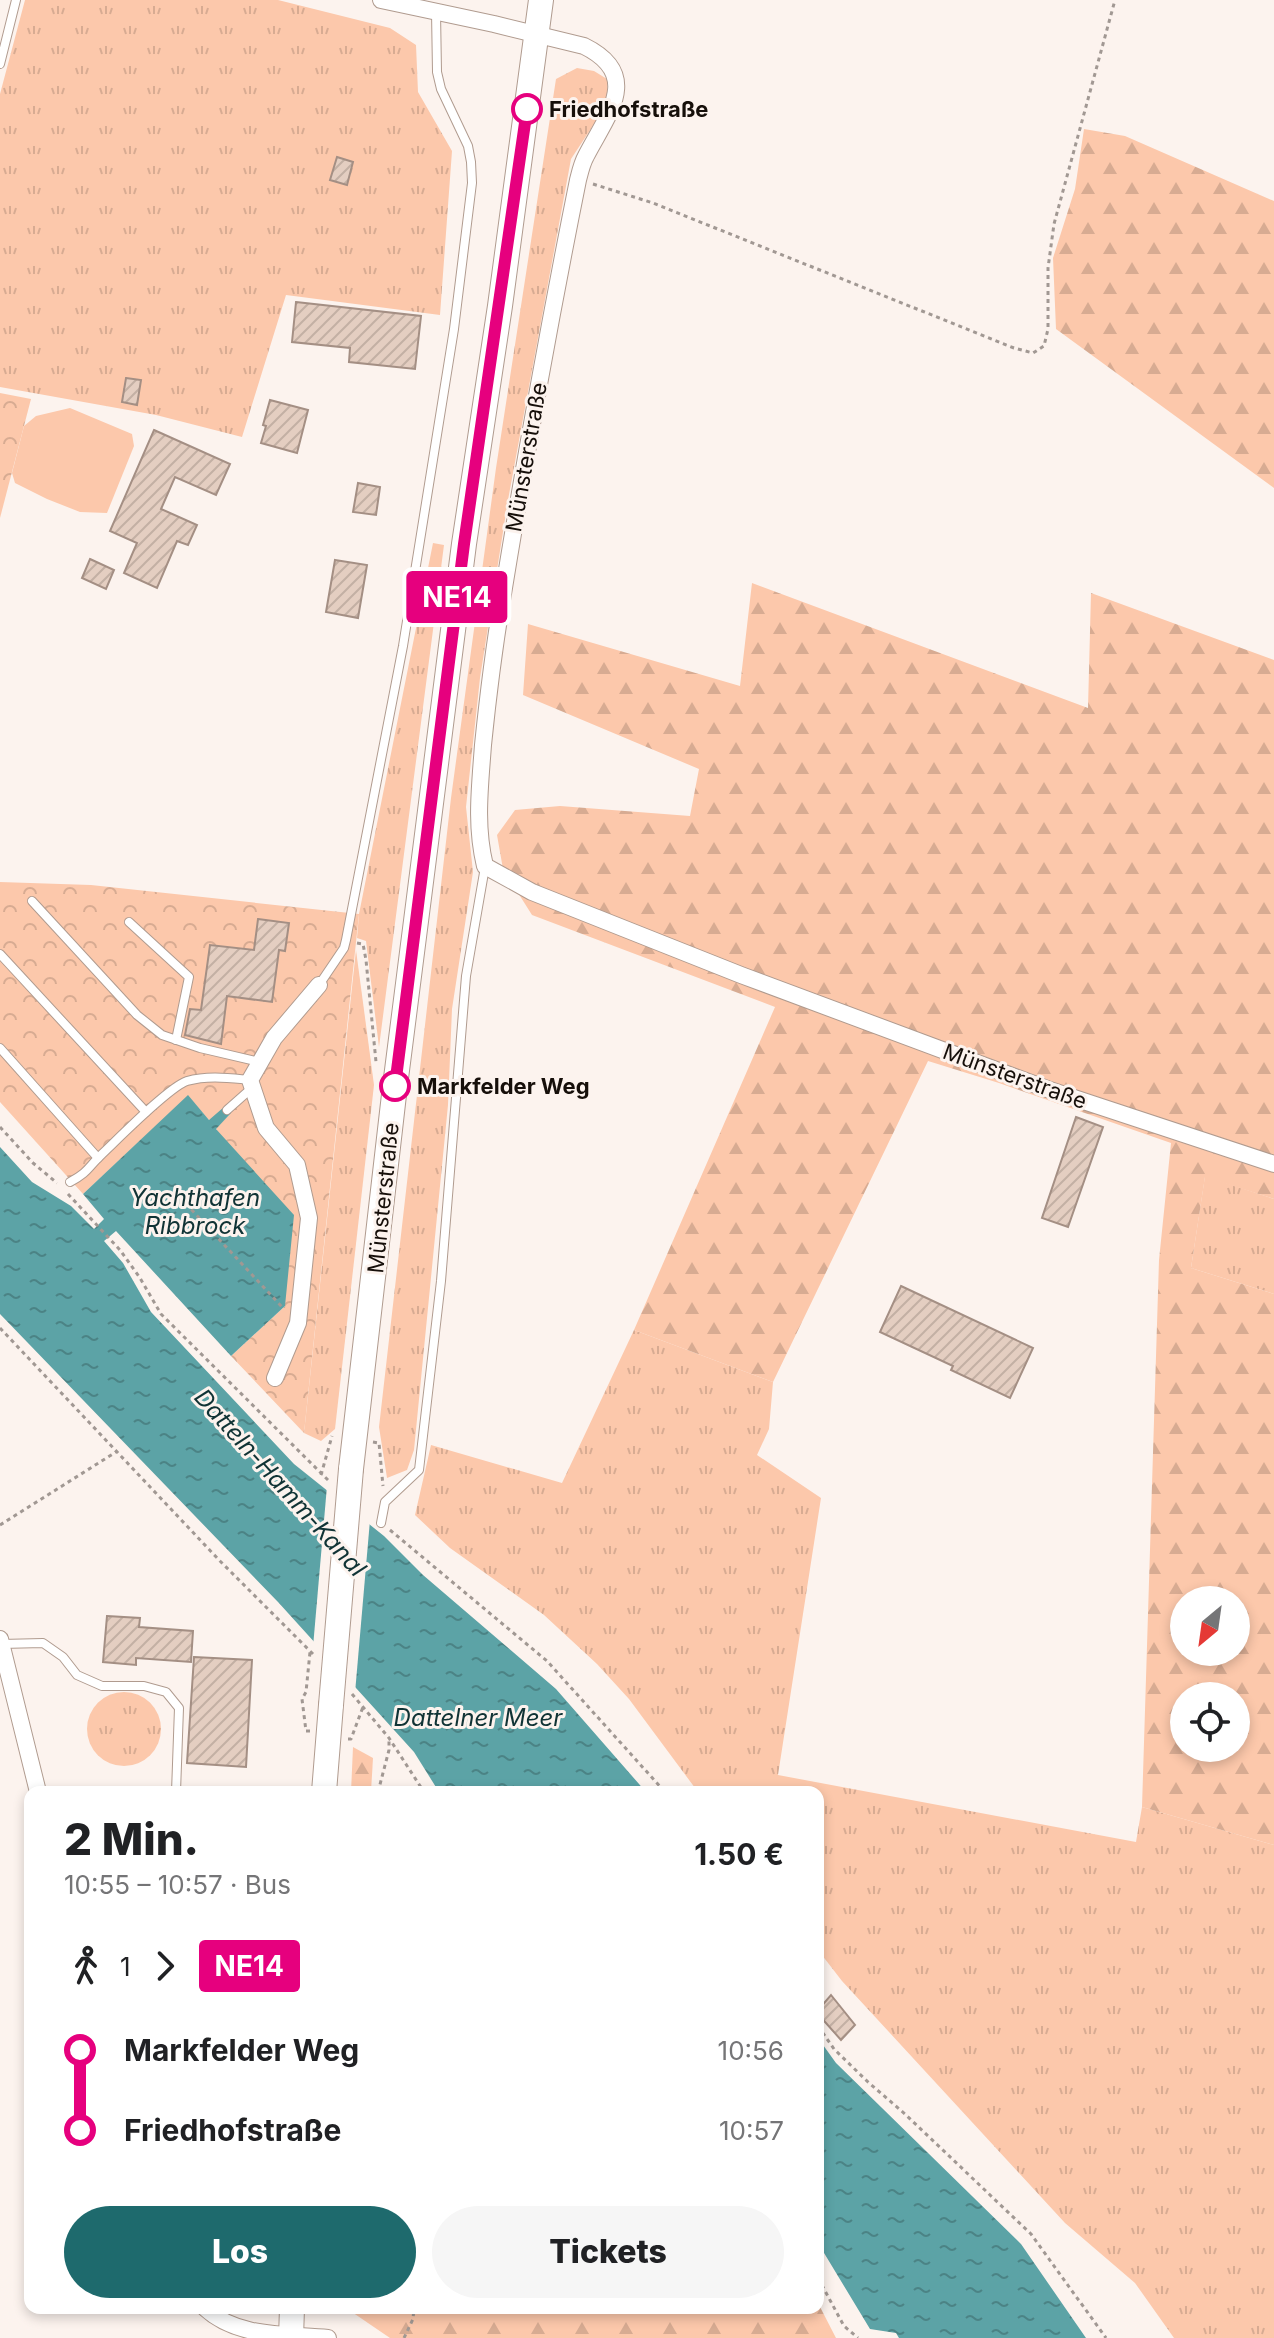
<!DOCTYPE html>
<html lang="de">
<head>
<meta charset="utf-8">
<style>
	:root { --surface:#fff; --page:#f6f6f6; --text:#202124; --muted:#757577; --accent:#1e6a6d }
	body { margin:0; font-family:Inter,sans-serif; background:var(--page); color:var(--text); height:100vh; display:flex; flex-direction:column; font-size:30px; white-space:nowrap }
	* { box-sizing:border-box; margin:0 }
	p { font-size:26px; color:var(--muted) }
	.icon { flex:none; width:44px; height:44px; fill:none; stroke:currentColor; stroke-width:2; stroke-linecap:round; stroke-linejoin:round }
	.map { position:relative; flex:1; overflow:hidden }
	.side { position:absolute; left:24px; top:1786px; width:800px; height:528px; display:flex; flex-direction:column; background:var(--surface); border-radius:16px; box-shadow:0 4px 12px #0003 }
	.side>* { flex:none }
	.badge { padding:0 16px; border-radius:6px; font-size:28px; line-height:52px }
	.needle { width:52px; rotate:209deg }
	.tools { position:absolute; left:1170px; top:1586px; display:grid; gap:16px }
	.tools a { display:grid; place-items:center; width:80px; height:80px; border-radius:50%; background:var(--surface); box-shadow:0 4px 12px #0003; font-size:40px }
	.map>.badge { position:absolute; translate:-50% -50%; box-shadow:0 0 0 4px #fff }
	.legs { display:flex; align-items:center; gap:12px; height:88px; padding:0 40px; font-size:26px }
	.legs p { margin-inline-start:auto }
	.overview { display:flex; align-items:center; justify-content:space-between; height:136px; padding:0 40px }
	h1 { font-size:44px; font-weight:800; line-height:60px }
	.action { display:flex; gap:16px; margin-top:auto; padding:16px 40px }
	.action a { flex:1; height:92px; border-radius:48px; background:var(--accent); color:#fff; font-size:32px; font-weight:800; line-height:92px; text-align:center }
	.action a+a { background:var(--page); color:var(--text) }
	ul { padding:0 40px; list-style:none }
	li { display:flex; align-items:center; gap:28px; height:80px; font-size:30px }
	li i { display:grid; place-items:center; width:12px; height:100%; margin:0 10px; background:currentColor }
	li i::after { content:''; width:20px; height:20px; margin:-10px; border:6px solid; border-radius:50%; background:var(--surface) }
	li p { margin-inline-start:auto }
	li:first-child i { background:linear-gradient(#0000 50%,currentColor 0) }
	li:last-child i { background:linear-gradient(currentColor 50%,#0000 0) }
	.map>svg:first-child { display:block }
</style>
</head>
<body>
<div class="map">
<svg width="1274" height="2338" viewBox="0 0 1274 2338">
	<defs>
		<pattern id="grass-tufts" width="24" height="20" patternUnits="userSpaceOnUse" patternTransform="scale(2)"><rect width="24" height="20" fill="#fcc8ab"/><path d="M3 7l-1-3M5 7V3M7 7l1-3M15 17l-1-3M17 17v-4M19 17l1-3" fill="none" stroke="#d7ab92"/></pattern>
		<pattern id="forest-firs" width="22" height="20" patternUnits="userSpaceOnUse" patternTransform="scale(2)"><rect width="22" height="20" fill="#fcc8ab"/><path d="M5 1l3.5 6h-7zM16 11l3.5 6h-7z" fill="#d7ab92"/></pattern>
		<pattern id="park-crowns" width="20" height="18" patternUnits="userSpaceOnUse" patternTransform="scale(2)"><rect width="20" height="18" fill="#fcc8ab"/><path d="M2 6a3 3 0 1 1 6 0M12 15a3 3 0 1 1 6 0" fill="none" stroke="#d7ab92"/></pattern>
		<pattern id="water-ripples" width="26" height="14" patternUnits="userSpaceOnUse" patternTransform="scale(2)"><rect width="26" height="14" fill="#5ca3a6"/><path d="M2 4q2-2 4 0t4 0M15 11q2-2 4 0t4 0" fill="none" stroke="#4b8385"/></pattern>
		<pattern id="building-hatch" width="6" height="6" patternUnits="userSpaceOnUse" patternTransform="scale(2)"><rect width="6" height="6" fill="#e4cec1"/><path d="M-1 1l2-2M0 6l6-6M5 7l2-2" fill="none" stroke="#c3b0a4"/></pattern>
	</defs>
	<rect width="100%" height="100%" fill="#fcf3ee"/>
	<g fill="url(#grass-tufts)">
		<polygon points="25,0 278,0 390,28 416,45 418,92 452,151 440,315 286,295 242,437 156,415 0,387 0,94"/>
		<polygon points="577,68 594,71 607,79 608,99 598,118 571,159 508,500 480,678 466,807 473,872 452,1009 448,1105 414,1450 407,1470 387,1478 379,1427 451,798 496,468 556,79"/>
		<polygon points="433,543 444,545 379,1047 366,941 357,938 359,914"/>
		<polygon points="356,950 374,1085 335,1429 321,1441 304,1433"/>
		<polygon points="1205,1176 1274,1199 1274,1294 1191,1268"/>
		<polygon points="634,1330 773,1382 769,1429 757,1455 821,1498 778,1775 1136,1842 1142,1807 1274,1845 1274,2338 1174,2338 1135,2283 1065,2223 842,1981 818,1950 818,1792 698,1792 629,1699 597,1664 544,1615 450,1548 415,1515 431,1445 562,1483"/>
		<circle cx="124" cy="1729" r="37"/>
	</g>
	<g fill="url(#forest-firs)" fill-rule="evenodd">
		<polygon points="1084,129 1125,136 1274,201 1274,488 1056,329 1053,258 1075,189"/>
		<path d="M752 583 1088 708 1091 593 1274 660V1199L1205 1177 1191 1268 1274 1294V1845L1142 1807 1159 1260 1171 1143 999 1083 928 1061 773 1382 634 1330 775 1007 532 915 503 869 497 835 515 810 560 806 690 816 699 769 523 695 528 624 740 686ZM1184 1600H1236V1652H1184ZM1184 1696H1236V1748H1184Z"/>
		<polygon points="353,1747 373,1758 371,1792 351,1792"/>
		<polygon points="818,2303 836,2338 390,2338 346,2308 818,2308"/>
	</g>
	<g fill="url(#park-crowns)">
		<polygon points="0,393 31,399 0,518"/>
		<polygon points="0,882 91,885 359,914 304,1433 231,1356 285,1306 216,1128 230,1114 209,1120 188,1096 83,1194 0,1102"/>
	</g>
	<polygon fill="#fcc8ab" points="70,408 132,434 134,446 107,513 80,512 47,499 15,483 12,473 24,426 36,416"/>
	<g fill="url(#water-ripples)">
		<polygon points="188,1095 209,1120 224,1107 231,1113 216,1129 294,1215 285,1306 231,1356 116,1231 104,1241 123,1263 151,1312 294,1464 384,1536 423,1575 556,1689 646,1792 439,1792 414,1752 278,1602 0,1314 0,1147 32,1182 71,1206 94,1229 104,1219 83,1194"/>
		<polygon points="818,2038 836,2063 1021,2244 1086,2338 899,2338 896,2333 870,2329 818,2243"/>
	</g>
	<polygon fill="#fcf3ee" points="327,1486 370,1520 355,1693 313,1647"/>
	<g fill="url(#building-hatch)" stroke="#a48f84" stroke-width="2">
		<polygon points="337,157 353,162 347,185 330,180"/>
		<polygon points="296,302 421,316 415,369 349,362 350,348 292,342"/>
		<polygon points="126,378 141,380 137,405 122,402"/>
		<polygon points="270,400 308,410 297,453 261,443 266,426 263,425"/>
		<polygon points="154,430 230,464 216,495 175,477 161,509 197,525 188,545 177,541 157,588 124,573 137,543 110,531"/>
		<polygon points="358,483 380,487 376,515 353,512"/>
		<polygon points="90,559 114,570 106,589 82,578"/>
		<polygon points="335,560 367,565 358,618 326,612"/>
		<polygon points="258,919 289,923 285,951 279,950 272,1002 227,996 221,1044 185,1035 190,1009 201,1010 210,945 254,950"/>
		<polygon points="1076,1117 1103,1127 1068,1227 1042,1218"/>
		<polygon points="901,1286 1033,1348 1010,1398 951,1370 953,1366 880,1332"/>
		<polygon points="107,1616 140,1618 139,1627 193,1631 191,1662 136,1658 136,1665 103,1662"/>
		<polygon points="194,1657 252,1660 246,1767 187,1763"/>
		<polygon points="831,1995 855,2025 841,2040 818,2014 818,2010"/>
	</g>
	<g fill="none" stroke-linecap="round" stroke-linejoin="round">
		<defs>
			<g id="service">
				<polyline points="0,64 16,0"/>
				<polyline points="32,901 137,1015 162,1035 200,1048 260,1062"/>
				<polyline points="129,922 189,977 176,1040"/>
				<polyline points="0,954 146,1112"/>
				<polyline points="319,985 344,948 346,940 403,646 454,329 472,183 471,162 468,146 441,89 437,72 436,12"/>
				<polyline points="0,1048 98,1158"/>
				<polyline points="227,1110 253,1087"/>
				<path d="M70 1182C89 1172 88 1167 102 1154 119 1138 169 1087 187 1081 208 1075 229 1078 250 1080"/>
				<polyline points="381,1523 385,1502 419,1470 441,1281 466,976 485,867"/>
				<polyline points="1,1644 43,1643 63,1657 77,1675 102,1686 144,1686 166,1692 179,1708 176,1792"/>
			</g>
			<g id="minor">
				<path d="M381 0 494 24 584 46C643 75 607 115 586 156 582 163 580 172 578 180 550 319 525 459 502 600 494 648 488 696 483 745 480 787 475 825 485 866L532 892 741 975 1047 1089 1274 1164"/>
				<polyline points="275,1378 298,1323 309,1218 297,1165 266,1128 250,1080 274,1038 319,985"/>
				<polyline points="0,1639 38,1792"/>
				<path d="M205 2308C237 2338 286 2334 328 2338"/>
			</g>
			<g id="primary">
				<polyline points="351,1469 395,1086 464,544 500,306 541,0"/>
				<polyline points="324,1792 331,1705"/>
				<polyline points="291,2338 292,2308"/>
			</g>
		</defs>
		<use href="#service" stroke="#b09b8f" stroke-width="10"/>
		<use href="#minor" stroke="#b09b8f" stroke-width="18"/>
		<use href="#primary" stroke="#b09b8f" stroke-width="26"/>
		<g stroke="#a19893" stroke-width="3" stroke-dasharray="4 4" stroke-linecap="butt">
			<polyline points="593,184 653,203 1014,348 1033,353 1044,346 1048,329 1048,268 1054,224 1115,0"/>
			<polyline points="357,943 363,944 366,960 376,1062"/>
			<polyline points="0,1127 33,1163 57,1183"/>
			<polyline points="175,1192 283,1308"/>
			<polyline points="68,1194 120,1250 140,1278 161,1314 328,1480"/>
			<polyline points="0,1328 220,1561 313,1654"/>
			<polyline points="373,1442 379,1443 383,1486"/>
			<polyline points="321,1475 332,1436"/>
			<polyline points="0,1525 116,1452"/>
			<polyline points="390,1530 547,1661 665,1792"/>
			<polyline points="352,1694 389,1738 424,1792"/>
			<polyline points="310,1731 306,1731 302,1699 306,1692 310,1652"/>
			<polyline points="348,1739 351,1739 363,1707"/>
			<polyline points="378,1792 389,1750 389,1738"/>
			<polyline points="818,2026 834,2049 868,2082 905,2114 1031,2234 1106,2338"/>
			<polyline points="818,2278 844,2326 858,2338"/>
			<polyline points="404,2338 413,2319 414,2308"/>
		</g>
		<use href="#service" stroke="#fff" stroke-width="8"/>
		<use href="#minor" stroke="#fff" stroke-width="16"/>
		<use href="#primary" stroke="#fff" stroke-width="24"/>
		<defs>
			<polyline id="primary-bridge" points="331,1705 351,1469"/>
		</defs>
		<use href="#primary-bridge" stroke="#b09b8f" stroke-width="26" stroke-linecap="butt"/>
		<use href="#primary-bridge" stroke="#fff" stroke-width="24"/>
	</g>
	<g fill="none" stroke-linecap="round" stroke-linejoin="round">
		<defs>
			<polyline id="line-1" points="395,1086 464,544 527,109"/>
		</defs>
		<use href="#line-1" stroke="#fff" stroke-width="18"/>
		<use href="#line-1" stroke="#e6007e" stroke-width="12"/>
	</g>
	<g fill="#fff" stroke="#e6007e" stroke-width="4">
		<circle cx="527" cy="109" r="14"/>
		<circle cx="395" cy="1086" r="14"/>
	</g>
	<g text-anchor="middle" stroke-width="6" stroke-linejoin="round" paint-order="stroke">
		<g font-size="22" font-weight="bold" fill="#160f0a" stroke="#fcf3ee" text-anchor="start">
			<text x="549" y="117">Friedhofstraße</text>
			<text x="417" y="1094">Markfelder Weg</text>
		</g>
		<g font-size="22" fill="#160f0a" stroke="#fcf3ee">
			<text transform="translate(526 457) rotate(-80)" y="8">Münsterstraße</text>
			<text transform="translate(1015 1076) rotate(20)" y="8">Münsterstraße</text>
			<text transform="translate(383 1198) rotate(-84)" y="8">Münsterstraße</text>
		</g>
		<g font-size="24" font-style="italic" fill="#103335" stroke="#fcf3ee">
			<text x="195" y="1206">Yachthafen<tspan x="195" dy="28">Ribbrock</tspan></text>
			<text transform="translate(280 1483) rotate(48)" y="8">Datteln-Hamm-Kanal</text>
			<text x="478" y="1726">Dattelner Meer</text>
		</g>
	</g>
</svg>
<div class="tools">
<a><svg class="needle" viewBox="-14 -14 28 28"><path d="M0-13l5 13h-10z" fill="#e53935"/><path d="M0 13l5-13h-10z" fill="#757577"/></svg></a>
<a><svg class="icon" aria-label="locate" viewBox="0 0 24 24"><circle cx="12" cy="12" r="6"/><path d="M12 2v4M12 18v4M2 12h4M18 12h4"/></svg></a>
</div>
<b class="badge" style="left:457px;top:597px;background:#e6007e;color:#fff">NE14</b>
<section class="side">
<div class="overview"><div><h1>2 Min.</h1><p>10:55 – 10:57 · Bus</p></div><b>1.50 €</b></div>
<div class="legs"><svg class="icon" aria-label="walk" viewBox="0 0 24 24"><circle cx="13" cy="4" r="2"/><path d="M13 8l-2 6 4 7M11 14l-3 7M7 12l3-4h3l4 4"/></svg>1<svg class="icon" aria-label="forward" viewBox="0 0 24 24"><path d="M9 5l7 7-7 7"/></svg><b class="badge" style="background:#e6007e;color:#fff">NE14</b></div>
<ul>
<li><i style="color:#e6007e"></i><b>Markfelder Weg</b><p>10:56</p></li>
<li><i style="color:#e6007e"></i><b>Friedhofstraße</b><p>10:57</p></li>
</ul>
<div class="action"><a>Los</a><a>Tickets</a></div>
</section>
</div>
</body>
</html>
